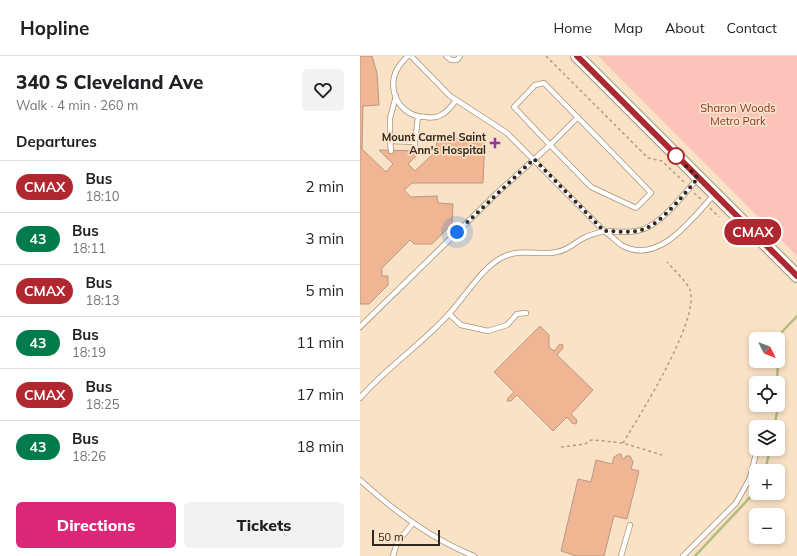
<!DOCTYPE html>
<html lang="en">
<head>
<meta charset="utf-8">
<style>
	:root { --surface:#fff; --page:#f2f2f2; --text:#202124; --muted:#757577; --line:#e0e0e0; --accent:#db2777 }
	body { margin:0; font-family:Mulish,sans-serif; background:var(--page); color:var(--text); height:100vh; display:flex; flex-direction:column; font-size:15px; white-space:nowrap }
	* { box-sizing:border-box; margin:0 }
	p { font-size:13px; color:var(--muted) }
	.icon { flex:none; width:22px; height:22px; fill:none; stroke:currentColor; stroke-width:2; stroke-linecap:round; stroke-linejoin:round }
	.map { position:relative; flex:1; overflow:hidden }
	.panel { display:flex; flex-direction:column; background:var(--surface); width:360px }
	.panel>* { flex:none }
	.badge { padding:0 8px; border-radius:13px; font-size:14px; line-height:26px }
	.needle { width:26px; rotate:132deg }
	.controls { position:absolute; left:389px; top:276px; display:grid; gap:8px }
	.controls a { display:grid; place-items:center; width:36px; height:36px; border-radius:6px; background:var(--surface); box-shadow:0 2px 6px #0003; font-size:20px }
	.scale { position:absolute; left:12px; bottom:10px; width:68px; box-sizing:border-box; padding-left:4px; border:2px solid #31281d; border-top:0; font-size:11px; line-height:14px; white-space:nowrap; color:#31281d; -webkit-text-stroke:3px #f9e2c6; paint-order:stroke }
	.you { position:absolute; width:20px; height:20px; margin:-10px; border:3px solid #fff; border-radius:50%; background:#1a73e8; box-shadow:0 0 0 6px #1a73e833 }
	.map>.badge { position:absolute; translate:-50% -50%; box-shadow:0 0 0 2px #fff }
	h2 { padding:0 16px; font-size:15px; line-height:36px }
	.round { display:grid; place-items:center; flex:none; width:42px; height:42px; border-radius:6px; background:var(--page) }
	.head { display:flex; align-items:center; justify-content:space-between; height:68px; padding:0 16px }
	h1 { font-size:19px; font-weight:800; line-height:30px }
	.action { display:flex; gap:8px; margin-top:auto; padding:8px 16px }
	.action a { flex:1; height:46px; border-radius:6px; background:var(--accent); color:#fff; font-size:16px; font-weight:800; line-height:46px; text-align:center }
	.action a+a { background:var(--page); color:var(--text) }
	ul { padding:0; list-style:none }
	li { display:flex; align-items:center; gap:12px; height:52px; padding:0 16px; border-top:1px solid var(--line) }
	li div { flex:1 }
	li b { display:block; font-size:15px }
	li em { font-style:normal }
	li .badge { min-width:44px; font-weight:700; text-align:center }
	header { display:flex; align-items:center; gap:24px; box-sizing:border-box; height:56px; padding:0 20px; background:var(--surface); border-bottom:1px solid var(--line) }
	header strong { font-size:19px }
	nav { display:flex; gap:22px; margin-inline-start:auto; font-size:14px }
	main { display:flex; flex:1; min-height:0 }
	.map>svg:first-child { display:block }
</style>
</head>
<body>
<header>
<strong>Hopline</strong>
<nav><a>Home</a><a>Map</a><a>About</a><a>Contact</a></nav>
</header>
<main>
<section class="panel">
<div class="head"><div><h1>340 S Cleveland Ave</h1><p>Walk · 4 min · 260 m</p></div><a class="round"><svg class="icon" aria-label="heart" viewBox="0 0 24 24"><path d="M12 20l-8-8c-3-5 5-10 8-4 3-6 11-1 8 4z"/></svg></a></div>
<h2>Departures</h2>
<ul>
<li><span class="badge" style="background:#af272f;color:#fff">CMAX</span><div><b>Bus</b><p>18:10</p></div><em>2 min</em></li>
<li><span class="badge" style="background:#007b4b;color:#fff">43</span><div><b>Bus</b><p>18:11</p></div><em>3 min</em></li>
<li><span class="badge" style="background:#af272f;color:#fff">CMAX</span><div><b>Bus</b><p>18:13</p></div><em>5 min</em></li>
<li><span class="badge" style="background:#007b4b;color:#fff">43</span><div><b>Bus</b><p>18:19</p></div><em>11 min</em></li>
<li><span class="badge" style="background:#af272f;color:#fff">CMAX</span><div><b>Bus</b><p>18:25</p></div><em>17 min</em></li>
<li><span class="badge" style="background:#007b4b;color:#fff">43</span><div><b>Bus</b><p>18:26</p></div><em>18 min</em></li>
</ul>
<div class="action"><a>Directions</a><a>Tickets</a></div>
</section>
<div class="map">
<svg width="437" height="500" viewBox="0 0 437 500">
	<rect width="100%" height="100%" fill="#f9e2c6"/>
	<polygon fill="#fbc3b9" points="238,0 437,0 437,200"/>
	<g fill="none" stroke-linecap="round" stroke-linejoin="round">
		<g stroke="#b1bc7e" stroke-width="2.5">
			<polyline points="418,298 421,277 437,260"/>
			<polyline points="417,327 418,305"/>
			<polyline points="414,371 419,347 418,334"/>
			<polyline points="405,415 410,393"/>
			<polyline points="335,500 396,435"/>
		</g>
	</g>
	<g fill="#f0b593" stroke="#b89987">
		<polygon points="0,0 12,0 17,17 19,49 3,50 2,93 26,116 33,108 19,94 61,95 48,108 55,115 76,95 77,82 125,83 123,127 52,127 44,134 51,141 77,140 78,147 93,148 92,168 72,188 54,188 50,184 22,212 22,220 28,220 28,229 9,248 0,248"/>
		<polygon points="180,270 189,279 189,291 194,295 200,288 203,289 203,292 197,299 233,334 211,358 217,364 216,368 212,367 207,361 193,375 157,339 151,345 147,345 148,342 154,336 134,316"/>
		<polygon points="259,398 261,398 262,402 264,403 266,400 270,400 273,406 271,413 279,415 267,463 254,460 244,500 216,500 201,495 218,423 231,426 236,404 252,408 254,401"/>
	</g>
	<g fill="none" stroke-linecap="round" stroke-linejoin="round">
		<defs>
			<g id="service">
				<path d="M48 0C42 6 36 12 34 21 30 42 44 61 66 61 71 62 76 62 81 59 87 56 92 50 96 44"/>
				<polyline points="86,0 91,4 97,4 100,0"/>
				<polyline points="36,40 30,62 30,85 55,86 58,61"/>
				<polyline points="30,85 31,95"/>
				<polyline points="55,86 55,95"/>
				<path d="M338 122C324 138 303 166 284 173 271 178 257 175 244 175 250 179 257 186 263 190 300 209 332 162 354 139"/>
				<polyline points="89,258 101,269 128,275 147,269 157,258 166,257"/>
				<path d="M0 271 136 138 190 89 231 131 276 152 291 137C256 100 220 64 184 27L175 29 154 51 190 89 218 61"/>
				<path d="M0 342C26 312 62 288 89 258 105 241 122 211 143 201 161 192 179 200 197 196 209 194 216 185 226 181 232 178 238 177 244 175L147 77 90 40 51 0"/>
				<path d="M0 424C34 455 71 483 114 500"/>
				<polyline points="33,500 37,487 53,467"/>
				<polyline points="261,500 270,469"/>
				<polyline points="323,500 376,447 390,422 397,393"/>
			</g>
			<polyline id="secondary" points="217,0 437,220"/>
		</defs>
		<use href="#service" stroke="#a89378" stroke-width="6"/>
		<use href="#secondary" stroke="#a89378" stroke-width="14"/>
		<g stroke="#ad9c86" stroke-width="1.5" stroke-dasharray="3 3" stroke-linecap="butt">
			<polyline points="186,0 288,102 302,105 325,127"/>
			<polyline points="334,137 342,144"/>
			<polyline points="350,152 359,161"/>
			<path d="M263 387C280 359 340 264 330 234 328 227 312 212 307 206"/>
			<polyline points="201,391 225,388 231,384 244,385 263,387 302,399"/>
		</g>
		<use href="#service" stroke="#fff" stroke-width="4.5"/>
		<use href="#secondary" stroke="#fff" stroke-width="12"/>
	</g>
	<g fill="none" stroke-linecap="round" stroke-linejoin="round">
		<defs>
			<polyline id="line" points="217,0 437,220"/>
		</defs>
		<use href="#line" stroke="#fff" stroke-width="9"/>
		<use href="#line" stroke="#af272f" stroke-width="6"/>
		<path stroke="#31281d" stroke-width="4" stroke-dasharray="0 7.2" d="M97 176 174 103 244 175C257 175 271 178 284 173 303 166 324 138 338 122L316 100"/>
	</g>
	<path fill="#9537a0" stroke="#f9e2c6" stroke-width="1.5" d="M133 81h4v4h4v4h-4v4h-4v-4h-4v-4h4z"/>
	<circle fill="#fff" stroke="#af272f" stroke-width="2" cx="316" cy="100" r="8"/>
	<g text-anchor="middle" stroke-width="3.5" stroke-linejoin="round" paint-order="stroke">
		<g font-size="11" fill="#84342a" stroke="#f9e2c6">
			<text x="378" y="56">Sharon Woods<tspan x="378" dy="13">Metro Park</tspan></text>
		</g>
		<g font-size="11" font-weight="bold" fill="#31281d" stroke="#f9e2c6" text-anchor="end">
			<text x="126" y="85">Mount Carmel Saint<tspan x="126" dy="13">Ann's Hospital</tspan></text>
		</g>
	</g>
</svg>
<div class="controls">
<a><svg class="needle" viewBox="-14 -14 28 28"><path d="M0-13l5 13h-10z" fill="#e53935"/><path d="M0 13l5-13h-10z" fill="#757577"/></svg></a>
<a><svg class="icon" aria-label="locate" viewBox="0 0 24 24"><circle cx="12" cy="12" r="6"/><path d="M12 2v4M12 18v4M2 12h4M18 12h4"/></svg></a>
<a><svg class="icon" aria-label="layers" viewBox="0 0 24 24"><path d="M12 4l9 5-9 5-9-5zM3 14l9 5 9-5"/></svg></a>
<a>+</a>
<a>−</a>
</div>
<div class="scale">50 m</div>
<div class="you" style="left:97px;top:176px"></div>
<b class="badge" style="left:393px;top:176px;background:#af272f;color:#fff">CMAX</b>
</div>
</main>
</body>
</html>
